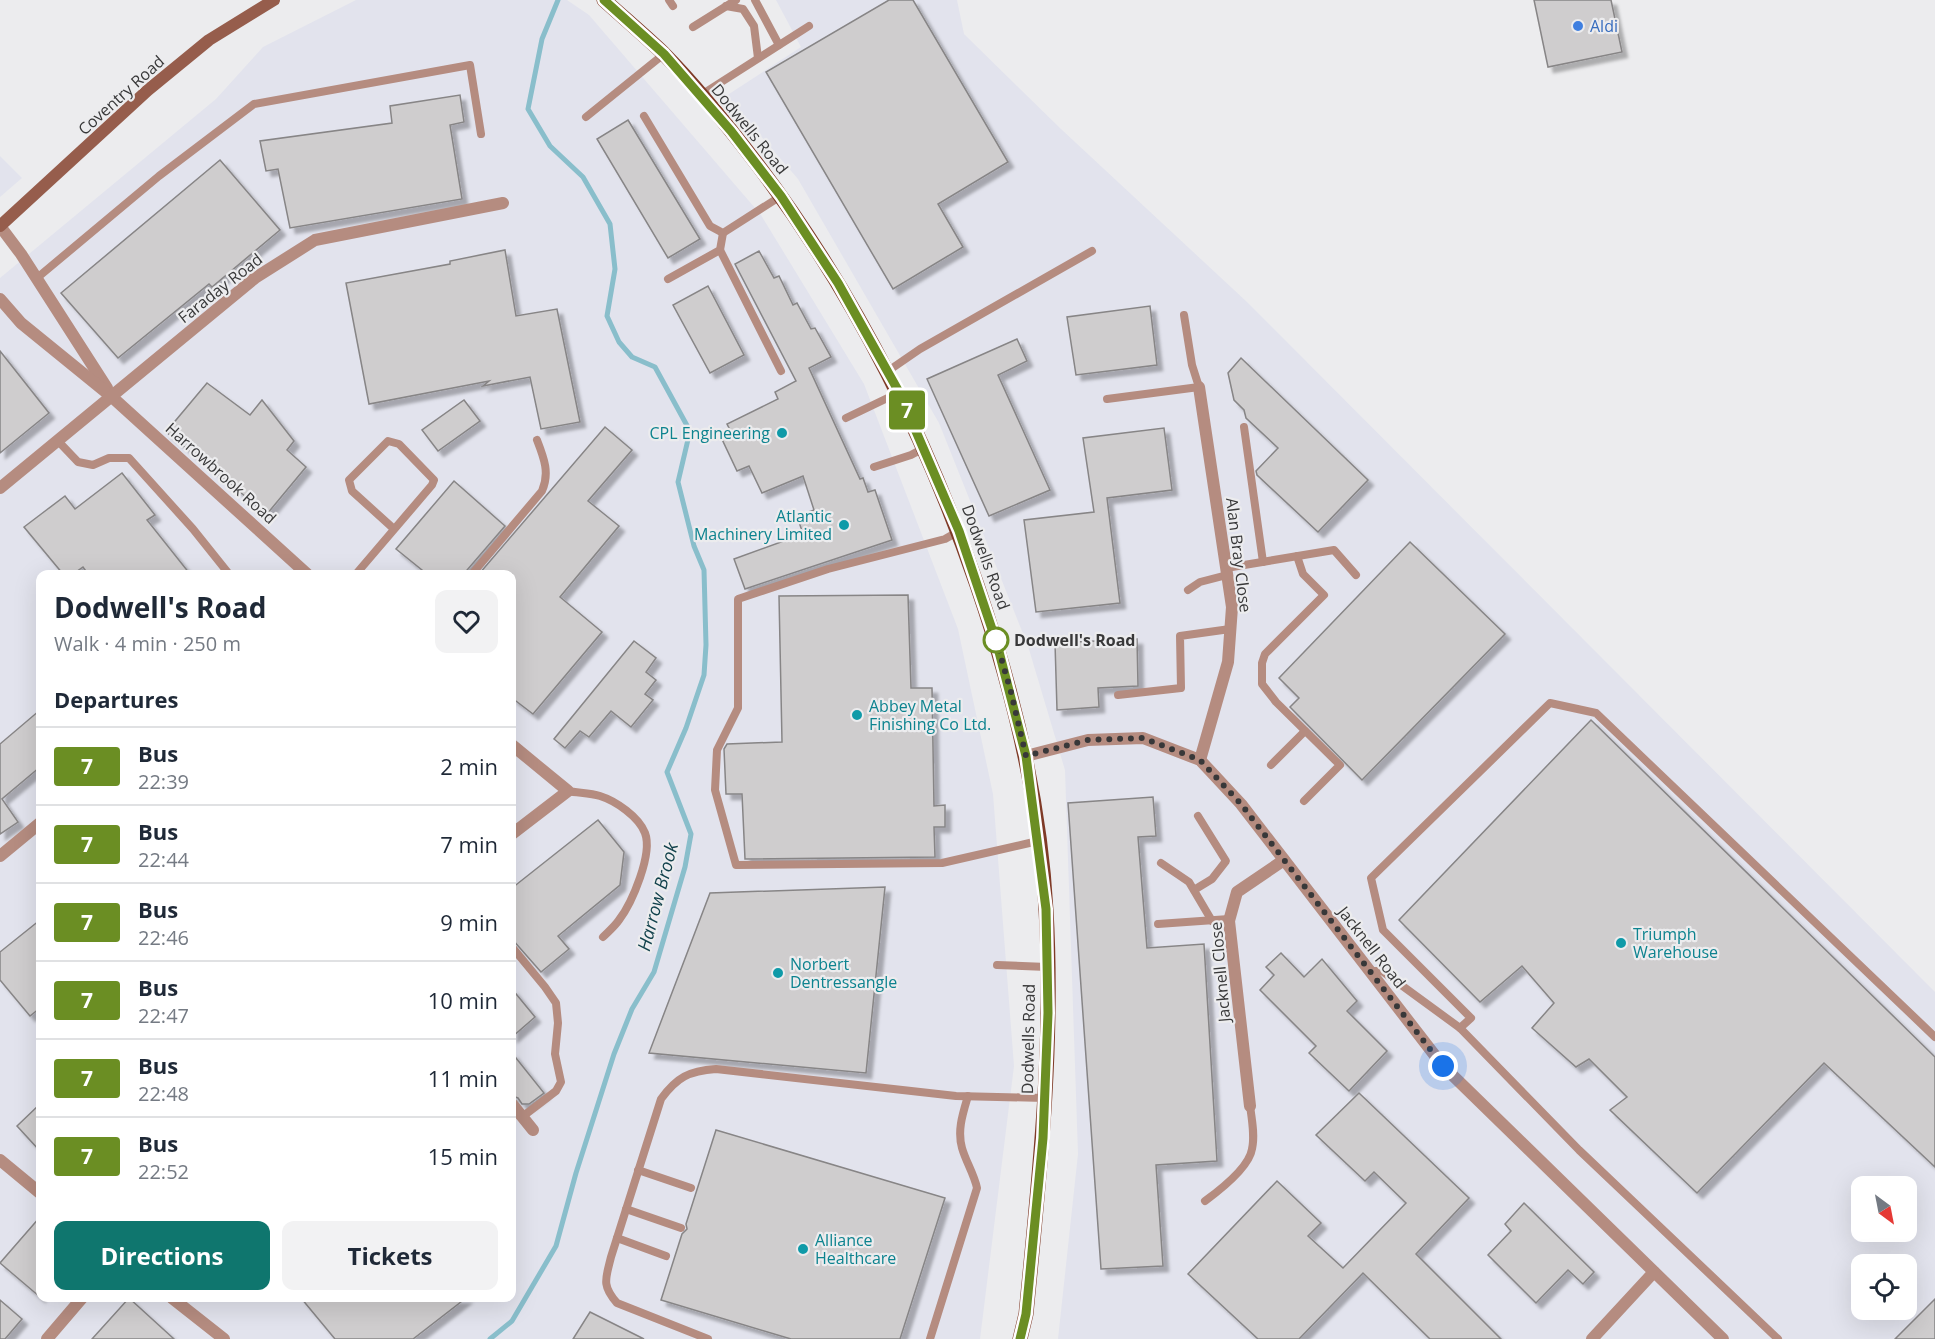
<!DOCTYPE html>
<html lang="en">
<head>
<meta charset="utf-8">
<style>
	:root { --surface:#fff; --page:#f2f2f3; --text:#1f2937; --muted:#747a83; --line:#e0e1e3; --accent:#0f766e }
	body { margin:0; font-family:"Open Sans",sans-serif; background:var(--page); color:var(--text); height:100vh; display:flex; flex-direction:column; font-size:22px; white-space:nowrap }
	* { box-sizing:border-box; margin:0 }
	p { font-size:20px; color:var(--muted) }
	.icon { flex:none; width:33px; height:33px; fill:none; stroke:currentColor; stroke-width:2; stroke-linecap:round; stroke-linejoin:round }
	.map { position:relative; flex:1; overflow:hidden }
	.sheet { position:absolute; left:36px; top:570px; width:480px; height:732px; display:flex; flex-direction:column; background:var(--surface); border-radius:12px; box-shadow:0 6px 24px #0002 }
	.sheet>* { flex:none }
	.badge { padding:0 12px; border-radius:4px; font-size:21px; line-height:39px }
	.needle { width:39px; rotate:148deg }
	.buttons { position:absolute; left:1851px; top:1176px; display:grid; gap:12px }
	.buttons a { display:grid; place-items:center; width:66px; height:66px; border-radius:12px; background:var(--surface); box-shadow:0 6px 24px #0002; font-size:30px }
	.you { position:absolute; width:30px; height:30px; margin:-15px; border:4px solid #fff; border-radius:50%; background:#1a73e8; box-shadow:0 0 0 9px #1a73e833 }
	.map>.badge { position:absolute; translate:-50% -50%; box-shadow:0 0 0 3px #fff }
	h2 { padding:0 18px; font-size:22px; line-height:54px }
	.round { display:grid; place-items:center; flex:none; width:63px; height:63px; border-radius:12px; background:var(--page) }
	.headline { display:flex; align-items:center; justify-content:space-between; height:102px; padding:0 18px }
	h1 { font-size:28px; font-weight:700; line-height:45px }
	.primary-button { display:flex; gap:12px; margin-top:auto; padding:12px 18px }
	.primary-button a { flex:1; height:69px; border-radius:12px; background:var(--accent); color:#fff; font-size:24px; font-weight:700; line-height:69px; text-align:center }
	.primary-button a+a { background:var(--page); color:var(--text) }
	ul { padding:0; list-style:none }
	li { display:flex; align-items:center; gap:18px; height:78px; padding:0 18px; border-top:2px solid var(--line) }
	li div { flex:1 }
	li b { display:block; font-size:22px }
	li em { font-style:normal }
	li .badge { min-width:66px; font-weight:700; text-align:center }
	.map>svg:first-child { display:block }
</style>
</head>
<body>
<div class="map">
<svg width="1935" height="1339" viewBox="0 0 1935 1339">
	<defs>
		<filter id="shadow"><feDropShadow dx="5.5" dy="5.5" stdDeviation="1.5" flood-color="#0004"/></filter>
	</defs>
	<rect width="100%" height="100%" fill="#ececee"/>
	<g fill="#e2e3ed" fill-rule="evenodd">
		<path d="M356 0H567L589 15 761 215 864 384 958 629 993 794 1014 1066 980 1339H0V278L216 99 263 47ZM40 574H512V1298H40Z"/>
		<path d="M776 0H957L964 34 1061 129 1247 302 1935 992V1339H1058L1078 1154 1065 770 1028 646 939 423 798 179 726 96 801 47ZM1862 1186H1906V1232H1862ZM1862 1264H1906V1310H1862Z"/>
		<polygon points="0,156 22,178 0,197"/>
	</g>
	<g fill="none" stroke-linecap="round" stroke-linejoin="round">
		<polyline stroke="#89becb" stroke-width="5" points="490,1339 512,1321 556,1246 576,1173 614,1054 632,1009 654,972 685,867 691,834 667,772 686,728 704,675 706,645 704,570 694,546 678,482 690,431 655,367 632,357 619,342 607,316 615,269 610,224 583,177 550,146 528,109 542,39 558,0"/>
	</g>
	<g fill="#cfcdce" stroke="#878586" stroke-width="1.5" filter="url(#shadow)">
		<polygon points="889,0 913,0 1008,162 938,204 963,247 893,289 766,72"/>
		<polygon points="1534,0 1611,0 1622,52 1548,67"/>
		<polygon points="460,95 464,122 450,125 462,199 290,228 278,169 266,171 260,141 392,123 390,106"/>
		<polygon points="628,120 700,239 668,258 597,139"/>
		<polygon points="220,160 280,230 212,287 209,284 118,358 61,293"/>
		<polygon points="505,250 516,316 557,309 580,422 541,429 530,377 483,386 489,381 369,404 346,283 450,264 450,261"/>
		<polygon points="759,251 774,278 779,276 793,305 797,303 811,329 815,328 831,357 809,368 860,479 863,478 868,492 875,490 892,540 745,589 734,559 803,534 797,516 814,510 803,476 762,493 749,466 737,471 720,435 730,430 727,424 778,399 775,392 796,381 735,264"/>
		<polygon points="708,286 744,355 710,373 673,305"/>
		<polygon points="1150,306 1157,365 1076,375 1067,317"/>
		<polygon points="1017,339 1027,361 998,375 1050,490 989,516 927,379"/>
		<polygon points="0,351 49,413 0,453"/>
		<polygon points="1241,358 1368,480 1318,532 1257,475 1256,471 1278,448 1246,418 1244,410 1234,400 1228,373"/>
		<polygon points="207,383 250,415 262,400 294,441 287,450 306,467 267,514 166,432"/>
		<polygon points="464,400 480,421 438,451 422,430"/>
		<polygon points="605,427 632,450 588,501 619,526 560,597 602,632 533,714 512,698 512,574 479,574"/>
		<polygon points="1164,428 1172,490 1107,498 1120,603 1036,612 1024,520 1094,512 1083,438"/>
		<polygon points="122,473 155,515 147,520 190,574 88,574 83,567 73,574 63,574 24,527 65,496 75,509"/>
		<polygon points="454,481 505,526 467,570 466,574 427,574 396,549"/>
		<polygon points="1410,542 1505,634 1362,780 1290,707 1299,698 1279,678"/>
		<polygon points="908,595 911,688 932,688 934,806 945,805 945,827 934,827 935,857 745,859 742,794 726,794 724,749 727,744 782,742 779,596"/>
		<polygon points="1137,639 1138,686 1098,688 1099,707 1057,710 1055,643"/>
		<polygon points="634,641 656,658 646,672 656,680 645,694 653,700 631,727 611,711 589,737 580,731 565,748 554,739"/>
		<polygon points="40,710 40,767 2,799 18,822 0,834 0,744"/>
		<polygon points="1591,720 1935,1057 1935,1167 1824,1063 1697,1193 1610,1110 1627,1097 1589,1059 1576,1067 1532,1028 1554,1003 1522,966 1480,1002 1399,920"/>
		<polygon points="1153,797 1156,836 1138,837 1147,948 1204,944 1217,1161 1156,1165 1163,1266 1101,1269 1068,803"/>
		<polygon points="598,820 624,852 620,885 558,936 569,949 541,972 512,939 512,888"/>
		<polygon points="885,887 866,1073 649,1053 710,893"/>
		<polygon points="40,920 40,1008 30,1016 0,980 0,952"/>
		<polygon points="1281,953 1304,977 1322,959 1357,1001 1347,1011 1387,1051 1349,1091 1309,1053 1316,1046 1260,990 1274,975 1266,967"/>
		<polygon points="512,989 535,1017 512,1037"/>
		<polygon points="512,1053 544,1093 529,1104 522,1104 518,1098 512,1096"/>
		<polygon points="1359,1093 1469,1198 1416,1254 1501,1339 1430,1339 1363,1273 1299,1339 1258,1339 1188,1274 1277,1181 1321,1223 1308,1236 1343,1268 1406,1203 1374,1172 1365,1181 1316,1135"/>
		<polygon points="40,1104 40,1151 17,1126"/>
		<polygon points="716,1130 945,1198 900,1339 791,1339 661,1300 682,1234 687,1229 686,1224"/>
		<polygon points="1524,1203 1594,1272 1583,1284 1568,1270 1536,1303 1488,1255 1511,1231 1505,1224"/>
		<polygon points="40,1217 40,1297 0,1263"/>
		<polygon points="129,1298 174,1339 92,1339"/>
		<polygon points="301,1298 466,1298 413,1339 335,1339"/>
		<polygon points="1935,1299 1935,1339 1895,1339"/>
		<polygon points="0,1300 22,1319 5,1339 0,1339"/>
		<polygon points="590,1312 644,1339 573,1339"/>
	</g>
	<g fill="none" stroke-linecap="round" stroke-linejoin="round">
		<g stroke="#b58c80" stroke-width="8">
			<polyline points="669,0 673,6"/>
			<polyline points="755,0 779,45"/>
			<polyline points="726,6 743,9 754,26 758,58"/>
			<polyline points="693,27 736,0"/>
			<polyline points="701,95 809,26"/>
			<polyline points="644,116 710,226 723,233 781,196"/>
			<polyline points="586,117 664,54"/>
			<polyline points="720,250 781,371"/>
			<polyline points="37,278 159,176 254,104 470,65 481,134"/>
			<polyline points="668,279 720,250 723,233"/>
			<polyline points="888,371 920,349 1092,251"/>
			<polyline points="1107,399 1199,387 1192,365 1184,315"/>
			<polyline points="846,418 898,393"/>
			<polyline points="1244,427 1263,562"/>
			<polyline points="58,441 78,462 93,465 109,458 129,458 193,529 229,574"/>
			<polyline points="874,467 911,455 924,448"/>
			<polyline points="959,531 945,539 828,569 738,599 738,708 717,750 715,790 736,865 942,863 1038,841"/>
			<polyline points="1297,556 1303,574 1324,595 1265,654 1262,663 1262,684 1276,702 1340,765 1304,801"/>
			<polyline points="1226,568 1334,550 1356,575"/>
			<polyline points="356,574 432,485 434,480 399,444 388,441 349,480 352,491 394,529"/>
			<path d="M472 574 542 491C550 473 544 458 537 440"/>
			<polyline points="1188,590 1200,582 1227,575"/>
			<polyline points="1118,695 1181,688 1180,636 1230,629"/>
			<polyline points="1271,765 1305,731"/>
			<path d="M568 791C578 793 590 793 600 796 616 801 639 817 645 833 653 854 632 903 619 920 615 926 609 931 603 937"/>
			<polyline points="1161,863 1189,882 1212,921"/>
			<polyline points="1194,890 1212,879 1226,861 1198,816"/>
			<polyline points="1158,924 1229,919"/>
			<polyline points="512,947 545,987 556,1003 558,1023 555,1054 561,1082 556,1091 522,1117"/>
			<polyline points="997,965 1047,967"/>
			<polyline points="1369,971 1382,971 1460,1028 1579,1150 1778,1339"/>
			<polyline points="1460,1028 1471,1018 1383,930 1371,878 1550,703 1596,713 1935,1037"/>
			<polyline points="638,1170 691,1188"/>
			<path d="M1205 1201C1220 1190 1249 1168 1252 1149 1255 1136 1252 1120 1250 1106"/>
			<polyline points="626,1209 681,1228"/>
			<polyline points="617,1238 666,1256"/>
			<path d="M708 1339 617 1303C601 1285 606 1278 611 1257L661 1099C677 1077 689 1071 716 1069L956 1096 1045 1098"/>
			<path d="M930 1339 977 1188C974 1174 966 1162 962 1148 957 1130 963 1113 968 1096"/>
		</g>
		<g stroke="#b58c80" stroke-width="12">
			<polyline points="0,226 21,254 107,388"/>
			<polyline points="0,299 21,323 112,397 307,574"/>
			<polyline points="1199,387 1232,607 1228,662 1200,760"/>
			<polyline points="0,488 255,278 315,240 503,203"/>
			<polyline points="512,745 568,791 512,834"/>
			<polyline points="1026,756 1088,740 1143,738 1200,760 1241,804 1443,1066 1723,1339"/>
			<polyline points="0,856 40,823"/>
			<polyline points="512,1104 533,1130"/>
			<polyline points="1250,1106 1229,921 1237,892 1284,860"/>
			<polyline points="0,1160 40,1193"/>
			<polyline points="172,1298 224,1339"/>
			<polyline points="47,1339 82,1298"/>
			<polyline points="1592,1339 1654,1272"/>
		</g>
		<polyline stroke="#965d4c" stroke-width="12" points="0,226 148,90 209,40 274,0"/>
		<path stroke="#7f3a27" stroke-width="15" d="M604 0C624 18 644 35 663 53 697 87 728 126 757 164 854 292 925 434 977 585 1013 690 1040 799 1046 910 1054 1045 1039 1180 1026 1314L1020 1339"/>
	</g>
	<g fill="none" stroke-linecap="round" stroke-linejoin="round">
		<defs>
			<polyline id="line" points="604,0 664,54 731,131 781,196 838,283 899,392 959,531 997,644 1026,756 1046,909 1048,1013 1043,1138 1026,1314 1020,1339"/>
		</defs>
		<use href="#line" stroke="#fff" stroke-width="14"/>
		<use href="#line" stroke="#6b8e23" stroke-width="9"/>
		<polyline stroke="#383839" stroke-width="6" stroke-dasharray="0 10.8" points="996,640 1011,692 1026,756 1088,740 1143,738 1200,760 1241,804 1443,1066"/>
	</g>
	<circle fill="#3f7fe0" stroke="#ececee" stroke-width="2" cx="1578" cy="26" r="6"/>
	<g fill="#0f9aa8" stroke="#ececee" stroke-width="2">
		<circle cx="782" cy="433" r="6"/>
		<circle cx="844" cy="525" r="6"/>
		<circle cx="857" cy="715" r="6"/>
		<circle cx="1621" cy="943" r="6"/>
		<circle cx="778" cy="973" r="6"/>
		<circle cx="803" cy="1249" r="6"/>
	</g>
	<circle fill="#fff" stroke="#6b8e23" stroke-width="3" cx="996" cy="640" r="12"/>
	<g text-anchor="middle" stroke-width="4.5" stroke-linejoin="round" paint-order="stroke">
		<g font-size="16" fill="#366cbe" stroke="#ececee" text-anchor="start">
			<text x="1590" y="32">Aldi</text>
		</g>
		<g font-size="16" fill="#383839" stroke="#ececee">
			<text transform="translate(121 95) rotate(-42)" y="6">Coventry Road</text>
			<text transform="translate(750 129) rotate(51)" y="6">Dodwells Road</text>
			<text transform="translate(220 288) rotate(-38)" y="6">Faraday Road</text>
			<text transform="translate(221 473) rotate(42)" y="6">Harrowbrook Road</text>
			<text transform="translate(1239 555) rotate(83)" y="6">Alan Bray Close</text>
			<text transform="translate(986 557) rotate(70)" y="6">Dodwells Road</text>
			<text transform="translate(1372 947) rotate(52)" y="6">Jacknell Road</text>
			<text transform="translate(1220 972) rotate(-95)" y="6">Jacknell Close</text>
			<text transform="translate(1028 1039) rotate(-89)" y="6">Dodwells Road</text>
		</g>
		<g font-size="16" fill="#0d838f" stroke="#ececee" text-anchor="start">
			<text x="770" y="439" text-anchor="end">CPL Engineering</text>
			<text x="832" y="522" text-anchor="end">Atlantic<tspan x="832" dy="18">Machinery Limited</tspan></text>
			<text x="869" y="712">Abbey Metal<tspan x="869" dy="18">Finishing Co Ltd.</tspan></text>
			<text x="1633" y="940">Triumph<tspan x="1633" dy="18">Warehouse</tspan></text>
			<text x="790" y="970">Norbert<tspan x="790" dy="18">Dentressangle</tspan></text>
			<text x="815" y="1246">Alliance<tspan x="815" dy="18">Healthcare</tspan></text>
		</g>
		<g font-size="16" font-weight="bold" fill="#383839" stroke="#ececee" text-anchor="start">
			<text x="1014" y="646">Dodwell's Road</text>
		</g>
		<g font-size="18" font-style="italic" fill="#12424c" stroke="#ececee">
			<text transform="translate(658 897) rotate(-75)" y="6">Harrow Brook</text>
		</g>
	</g>
</svg>
<div class="buttons">
<a><svg class="needle" viewBox="-14 -14 28 28"><path d="M0-13l5 13h-10z" fill="#e53935"/><path d="M0 13l5-13h-10z" fill="#747a83"/></svg></a>
<a><svg class="icon" aria-label="locate" viewBox="0 0 24 24"><circle cx="12" cy="12" r="6"/><path d="M12 2v4M12 18v4M2 12h4M18 12h4"/></svg></a>
</div>
<div class="you" style="left:1443px;top:1066px"></div>
<b class="badge" style="left:907px;top:410px;background:#6b8e23;color:#fff">7</b>
<section class="sheet">
<div class="headline"><div><h1>Dodwell's Road</h1><p>Walk · 4 min · 250 m</p></div><a class="round"><svg class="icon" aria-label="heart" viewBox="0 0 24 24"><path d="M12 20l-8-8c-3-5 5-10 8-4 3-6 11-1 8 4z"/></svg></a></div>
<h2>Departures</h2>
<ul>
<li><span class="badge" style="background:#6b8e23;color:#fff">7</span><div><b>Bus</b><p>22:39</p></div><em>2 min</em></li>
<li><span class="badge" style="background:#6b8e23;color:#fff">7</span><div><b>Bus</b><p>22:44</p></div><em>7 min</em></li>
<li><span class="badge" style="background:#6b8e23;color:#fff">7</span><div><b>Bus</b><p>22:46</p></div><em>9 min</em></li>
<li><span class="badge" style="background:#6b8e23;color:#fff">7</span><div><b>Bus</b><p>22:47</p></div><em>10 min</em></li>
<li><span class="badge" style="background:#6b8e23;color:#fff">7</span><div><b>Bus</b><p>22:48</p></div><em>11 min</em></li>
<li><span class="badge" style="background:#6b8e23;color:#fff">7</span><div><b>Bus</b><p>22:52</p></div><em>15 min</em></li>
</ul>
<div class="primary-button"><a>Directions</a><a>Tickets</a></div>
</section>
</div>
</body>
</html>
